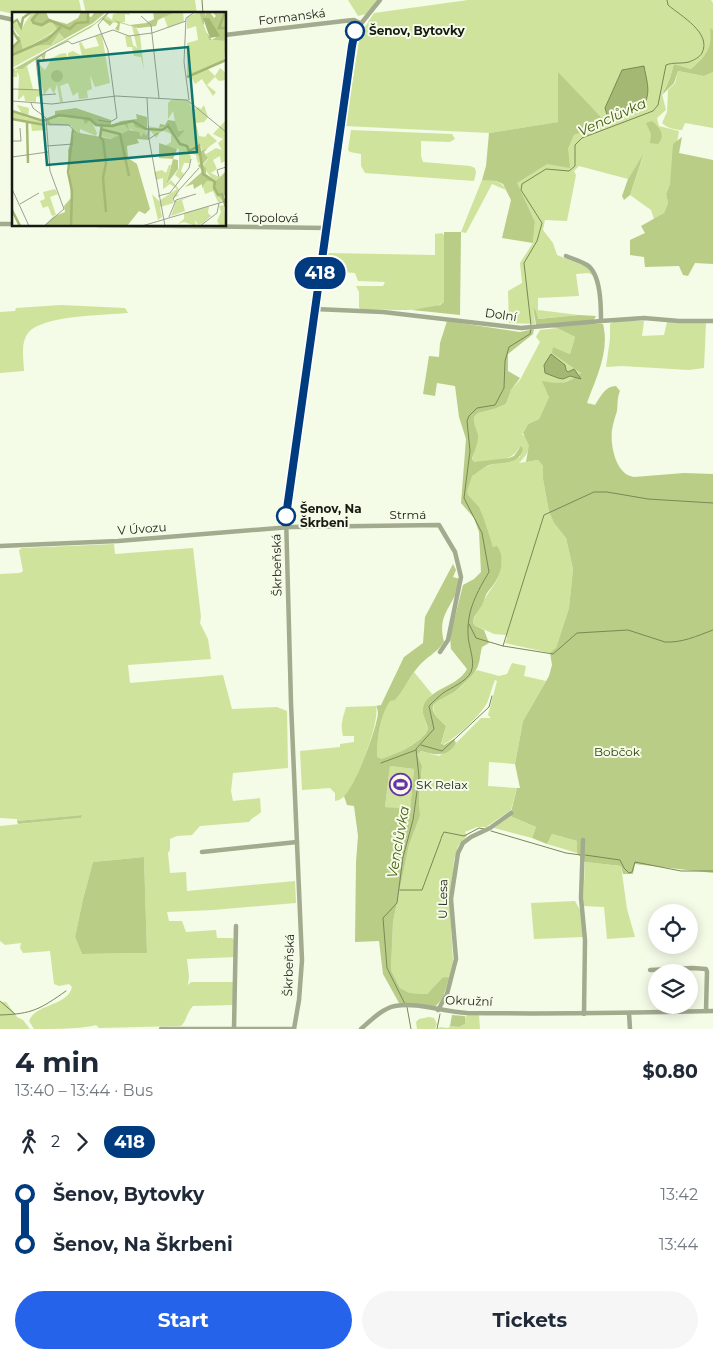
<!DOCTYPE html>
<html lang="en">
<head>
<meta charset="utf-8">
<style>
	:root { --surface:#fff; --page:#f6f6f7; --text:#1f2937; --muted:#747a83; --accent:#2563eb }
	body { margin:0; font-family:Montserrat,sans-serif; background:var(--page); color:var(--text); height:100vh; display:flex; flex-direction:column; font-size:19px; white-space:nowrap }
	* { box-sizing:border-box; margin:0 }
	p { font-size:16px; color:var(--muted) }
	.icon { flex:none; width:28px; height:28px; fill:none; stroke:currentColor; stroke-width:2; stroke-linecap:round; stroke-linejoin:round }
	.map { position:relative; height:1029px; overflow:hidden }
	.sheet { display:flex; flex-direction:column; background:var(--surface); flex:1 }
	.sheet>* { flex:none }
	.badge { padding:0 10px; border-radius:16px; font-size:18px; line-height:32px }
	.controls { position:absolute; left:648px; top:904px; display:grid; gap:10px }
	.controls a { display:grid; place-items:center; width:50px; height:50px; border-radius:50%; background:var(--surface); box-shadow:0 2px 12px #0003; font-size:25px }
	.map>.badge { position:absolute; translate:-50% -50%; box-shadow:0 0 0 2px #fff }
	.legs { display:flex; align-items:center; gap:8px; height:55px; padding:0 15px; font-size:16px }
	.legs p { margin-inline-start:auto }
	.headline { display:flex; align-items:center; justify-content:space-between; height:85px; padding:0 15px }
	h1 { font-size:28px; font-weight:700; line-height:38px }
	.button { display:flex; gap:10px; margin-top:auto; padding:10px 15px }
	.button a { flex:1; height:58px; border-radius:30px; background:var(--accent); color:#fff; font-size:20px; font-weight:700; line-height:58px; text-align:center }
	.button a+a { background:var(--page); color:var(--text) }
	ul { padding:0 15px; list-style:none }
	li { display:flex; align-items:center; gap:18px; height:50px; font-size:19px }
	li i { display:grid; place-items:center; width:8px; height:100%; margin:0 6px; background:currentColor }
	li i::after { content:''; width:12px; height:12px; margin:-6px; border:4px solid; border-radius:50%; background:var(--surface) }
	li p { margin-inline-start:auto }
	li:first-child i { background:linear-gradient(#0000 50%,currentColor 0) }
	li:last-child i { background:linear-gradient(currentColor 50%,#0000 0) }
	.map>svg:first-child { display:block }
</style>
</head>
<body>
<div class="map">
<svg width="713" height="1029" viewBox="0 0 713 1029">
	<rect width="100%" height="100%" fill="#f4fbe7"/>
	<g fill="#cfe39d" fill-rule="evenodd">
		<polygon points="0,0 79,0 82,14 14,14 0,11"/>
		<polygon points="83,0 195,0 197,14 86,14"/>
		<polygon points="348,0 378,0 366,14 358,16"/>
		<path d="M468 0H711L713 3V30L711 29C713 50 706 57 691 69L674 64 670 78 662 94 666 110 657 118 659 126 679 131 670 184 666 194 668 203 664 213 654 219 651 210 630 195 644 154 628 179 579 166 574 171 576 175 567 221 545 220 543 230 553 243 557 255 587 267 593 275 588 273 576 274 579 296 538 298V310L579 315 537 319 536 311 533 308 535 324 509 323 508 291 522 283 520 263 533 243 535 222 516 183 568 149 574 135 609 122 601 117 558 73 559 122 489 133 345 126 360 35 374 13Z"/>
		<path d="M678 71 704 76 713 72V128L685 123 682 130C676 130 667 128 662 123L667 112 668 90 675 83Z"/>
		<polygon points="351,130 452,134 455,139 450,142 421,141 421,156 423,162 470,166 475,168 476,173 474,181 365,173 361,166 361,154 350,152 348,150"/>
		<path d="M482 180C492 180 501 180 506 190L492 184 466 233 461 232Z"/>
		<path d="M442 233 444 235 445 298 444 302C428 314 381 309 360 309L359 307V292L356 286H383L385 282 358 281 355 273 327 271 324 268 327 253 435 255V234Z"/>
		<path d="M61 305 125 308 128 313C106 315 42 315 28 333 20 344 24 359 24 371L0 373V312L15 311 16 308Z"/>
		<polygon points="614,321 644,321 642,336 664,335 667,322 706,323 704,368 689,370 622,366 606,367 610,339 610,324"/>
		<path d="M557 328 575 337 570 354 553 347 581 373 571 380 559 384 549 397 539 419 528 424 522 434C524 436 527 437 528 440 533 448 524 458 519 463L538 460 543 466V479L549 512 554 523 566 538 573 569 569 608 556 648 554 651 550 653 505 643 507 638 506 635 494 634 474 625C471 614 491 591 497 580 500 574 501 567 502 560 498 553 493 548 490 541 486 530 485 518 479 508 476 503 468 498 467 493 463 467 503 462 520 457L519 448C511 463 492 460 477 463L472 461 478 434 473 424 474 417 478 413 494 409 506 404 511 390 520 380 540 342 536 337 540 330Z"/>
		<path d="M114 544 115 554 193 548 201 617 200 623 208 639 211 659 128 665 130 683 223 675 232 709 277 707 287 711 288 768 233 773 231 791 233 801 260 798 261 812C258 816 253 816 249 822L200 826 192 835 177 836 170 839V850L168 853 170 873 186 872 187 891 295 881 296 903 213 910 167 912 169 921H182L186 932 216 930 217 938H232L235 940V957L187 959 189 976 188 985 191 982H234V1005L193 1006C187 1012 186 1022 181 1026L99 1028 96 1025C84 1029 50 1029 34 1029L29 1021C36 1003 67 1007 72 987L69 984 59 986 54 984 50 951 23 953 20 948 21 943 5 945 0 941V826L81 818 82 815 17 821V819L0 818V574L20 573 23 571 19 550 22 548ZM144 857 147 953 82 954 75 937 83 899 93 862Z"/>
		<path d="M512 663 526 666 524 676 546 681 523 721 515 764 489 762 488 786 517 788 511 810 486 827H477L465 832 467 836 458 846 454 860 450 908 453 961 449 978H442L427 994 410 993 400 988 391 970 393 922 409 845 420 816 419 799 422 766 417 754 420 751 439 756 454 746 456 743 481 718H491L488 715 497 681 495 680C492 687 490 696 487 703 479 717 457 737 443 745H441L446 726C437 718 426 708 440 698 444 695 450 694 454 692 463 687 470 676 477 670L499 676 507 674Z"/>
		<path d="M414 672 432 694C420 707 423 714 428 729 423 743 395 755 381 760L377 757C377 739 380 715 390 700H395Z"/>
		<path d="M376 706C380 722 358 778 348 792 344 797 341 800 335 801V793L330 788 302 790 300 751 340 747V744L354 742V736H343C340 724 343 718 346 707Z"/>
		<polygon points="390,766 414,769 410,810 385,807"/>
		<polygon points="510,816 536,827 532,838 494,828"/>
		<polygon points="552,834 577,841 577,853 547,844"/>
		<polygon points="585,862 621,866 627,909 635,937 607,939 604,907 583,906"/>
		<polygon points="575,901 580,910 583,937 534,939 531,903"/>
		<polygon points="0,1002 6,1002 17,1017 23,1020 30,1029 0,1029"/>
		<polygon points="467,1015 479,1015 480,1029 437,1029 440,1027 448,1028 450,1026 459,1027 465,1024 465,1018"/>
		<polygon points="429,1017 434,1018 437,1024 435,1029 417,1029 416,1022 419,1019"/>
	</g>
	<g fill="#b9cd87" fill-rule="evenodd">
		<path d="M710 28 713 30V72L704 76 678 71 674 83 662 95 670 78 674 64 691 69C705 57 713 49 710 28Z"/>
		<polygon points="558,72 601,117 610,122 574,135 568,149 570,168 547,164 517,183 535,222 533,243 502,238 511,200 503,184 496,181 482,180 486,166 489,133 558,122"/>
		<path d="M652 121C660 127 666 136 658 144L650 143 651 134 646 123Z"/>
		<polygon points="682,137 679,153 713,160 713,264 695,263 688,276 683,275 679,266 645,267 644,257 630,255 630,240 645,233 641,226 664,213 668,203 666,194 670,184 673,144"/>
		<polygon points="644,153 630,195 624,200 622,196 628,179"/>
		<polygon points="444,232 461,232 460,315 412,310 440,305 444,302"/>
		<path d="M533 307 536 311 538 319 579 315 596 316 592 323 603 324C610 351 596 378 587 403L595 405C601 396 605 386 616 386L620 391C617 398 618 403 617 411 615 417 613 424 612 430 610 446 616 475 634 477L684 473 713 474V873L635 864 633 874H623L621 866 585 862 577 853V841L552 834 547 844 532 838 536 827 510 816 517 788H520L515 764 523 721 549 676 552 665 550 653 556 648 569 608 573 569 566 538 554 523 549 512 543 479V466L538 460 526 462 529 445 523 433 528 424 539 419 549 397 542 381C560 384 566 385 581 373L552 353 553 347 570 354 575 337 557 328 536 325Z"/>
		<path d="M447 321 520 332 534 329 533 334 508 354V371L520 378 511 390 506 404 494 409 478 413 474 417C473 424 476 428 478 434 479 442 474 452 472 459L474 462 509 458 514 456 521 446 523 449C519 464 505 462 493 464 486 465 478 472 472 476L467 491 468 495 479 507 483 516 493 547 497 546C505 557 502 573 494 584 492 587 489 590 487 593 484 598 484 603 480 608 476 614 472 618 474 625L484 630 489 643 482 647C480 654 480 664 476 670 473 675 459 689 454 692 434 703 422 705 446 726L441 744 444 745 454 739 456 743C448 758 434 755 421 751L417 754 422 766 419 799 420 816 409 845 393 922 391 970 400 988 410 993 427 994 442 978 446 977 449 978 443 998 434 1008 405 1003H399L383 974 379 941 355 942 356 862 358 836 354 806 347 805 344 796C355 787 377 728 378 713 378 712 377 707 376 706L381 705 404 657 423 643 425 617 453 564 456 570 453 577 460 579C456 606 436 612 444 642 437 653 426 657 418 667 409 677 404 690 395 700L390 701C380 715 377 739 377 757L381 759C395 755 423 743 428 729 427 724 424 718 423 713 421 689 457 689 467 669L451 649 450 636 463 585 474 579 481 572 479 532 474 518 461 503 466 439 459 417 455 386 437 383 435 396 423 394 429 356 439 357 440 343ZM390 766 414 769 410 809 385 807Z"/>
		<polygon points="82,815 81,818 18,824 17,821"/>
		<polygon points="144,857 147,953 82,954 75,937 83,899 93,862"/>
		<polygon points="452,1015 465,1016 465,1024 459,1027 450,1026"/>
	</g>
	<g fill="#a5b873" stroke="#7a8856">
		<path d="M644 66C646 79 651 90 645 103L612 118H608L605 108 622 70Z"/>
		<polygon points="551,354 565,365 566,370 568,372 574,369 581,379 570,376 563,379 558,378 545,373 544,365"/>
	</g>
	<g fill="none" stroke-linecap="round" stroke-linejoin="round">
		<g stroke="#7a8856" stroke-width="1">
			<polyline points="202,0 203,14"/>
			<path d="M531 325 524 263 537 241 542 223 521 190 522 184 546 169 569 171 575 166V145L582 138 653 111 658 105 666 65C673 62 681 64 689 62 694 60 700 57 702 53 712 33 681 16 668 5L667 0"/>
			<path d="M469 624 476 638 503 646 553 654 577 633 628 630 665 642C682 643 697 636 713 630"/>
			<polyline points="503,646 544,515 594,492 607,492 648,499 713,503"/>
			<polyline points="421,745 442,751 489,707 492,696"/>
			<polyline points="381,763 416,750"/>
			<polyline points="491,831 566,853 581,855"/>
			<polyline points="441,838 444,832 464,836 479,828 484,829"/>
			<polyline points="585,855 620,860 624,868 629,873 632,872 635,862 681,871 713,871"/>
			<polyline points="400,890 422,890 441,839"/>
			<polyline points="0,1001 15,1014"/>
			<path d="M405 1004 387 968 383 918 397 903 403 857 413 820 419 777 416 749 434 729 429 706C433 702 438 697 443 693 452 687 466 682 471 672 476 661 468 646 468 634 467 610 477 592 489 572L482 533 464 498 470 451 467 421 469 416 477 408 495 405 504 388 505 361 509 347 530 334 531 329"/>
			<polyline points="407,1007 411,1029"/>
			<path d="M0 1015C33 1014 40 1009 66 991"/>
			<polyline points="437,1029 440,1014"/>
		</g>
		<g stroke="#a2ab8e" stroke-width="4.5">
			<polyline points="0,17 14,20"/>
			<polyline points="225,35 344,21 354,20 360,23"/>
			<polyline points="0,224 14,224"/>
			<polyline points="98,225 326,228"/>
			<path d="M315 309 383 312 521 328 601 321C601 306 601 274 587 265 581 261 573 259 566 256"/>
			<polyline points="601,321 644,318 679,321 713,321"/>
			<polyline points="0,546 118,541 291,527 439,525 455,552 461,577 448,640 440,652"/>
			<polyline points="583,840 581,898 585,940 584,1014"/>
			<polyline points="202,852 297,842"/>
			<polyline points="650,970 693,968 706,969 707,972 706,1011"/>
			<polyline points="438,1010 447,994 456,959 451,899 458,853 463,843 471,837 490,828 511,813"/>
			<polyline points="629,1013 630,1029"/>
			<polyline points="161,1029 294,1029"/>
			<polyline points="234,1029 236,926"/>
			<polyline points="294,1029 299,1000 302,960 291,703 286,516 352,46 355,31 380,0"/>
			<path d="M361 1029C370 1021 383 1008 395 1006 418 1002 443 1012 467 1013 549 1014 631 1013 713 1011"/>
		</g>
	</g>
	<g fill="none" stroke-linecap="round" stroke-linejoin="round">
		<defs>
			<polyline id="line-1" points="286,516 352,46 355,31"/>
		</defs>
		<use href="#line-1" stroke="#fff" stroke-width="11"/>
		<use href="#line-1" stroke="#003b80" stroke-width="8"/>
	</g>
	<defs>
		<symbol id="stadium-ring" viewBox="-11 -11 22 22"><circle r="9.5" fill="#f4fbe7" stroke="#6a31a7" stroke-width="1.5"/><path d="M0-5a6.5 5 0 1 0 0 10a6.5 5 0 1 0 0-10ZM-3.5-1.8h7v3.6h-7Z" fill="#6a31a7"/></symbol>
	</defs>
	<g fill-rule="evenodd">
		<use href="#stadium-ring" x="388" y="772" width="25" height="25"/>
	</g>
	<g fill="#fff" stroke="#003b80" stroke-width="2.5">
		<circle cx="355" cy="31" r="9"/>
		<circle cx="286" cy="516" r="9"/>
	</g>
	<g text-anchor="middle" stroke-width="4" stroke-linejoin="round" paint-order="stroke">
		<g font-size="12" fill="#171913" stroke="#f4fbe7">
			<text transform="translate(292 17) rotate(-7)" y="4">Formanská</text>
			<text transform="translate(272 218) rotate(1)" y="4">Topolová</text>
			<text transform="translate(501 315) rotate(8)" y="4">Dolní</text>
			<text x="408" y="519">Strmá</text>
			<text transform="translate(142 529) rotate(-4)" y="4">V Úvozu</text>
			<text transform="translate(277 565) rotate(-91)" y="4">Škrbeňská</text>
			<text transform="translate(443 899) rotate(-89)" y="4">U Lesa</text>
			<text transform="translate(289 965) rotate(-88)" y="4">Škrbeňská</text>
			<text transform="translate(469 1001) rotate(2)" y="4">Okružní</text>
		</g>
		<g font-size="12" font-weight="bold" fill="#171913" stroke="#f4fbe7" text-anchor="start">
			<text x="369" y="35">Šenov, Bytovky</text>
			<text x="300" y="513">Šenov, Na<tspan x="300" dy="14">Škrbeni</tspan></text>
		</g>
		<g font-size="12" fill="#323d08" stroke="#f4fbe7">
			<text x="617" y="756">Bobčok</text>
		</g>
		<g font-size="12" fill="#171913" stroke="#f4fbe7" text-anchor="start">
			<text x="416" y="789">SK Relax</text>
		</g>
		<g font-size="14" font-style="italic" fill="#4a5a0c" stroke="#f4fbe7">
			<text transform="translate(612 117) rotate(-24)" y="5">Venclůvka</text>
			<text transform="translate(398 842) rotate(-80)" y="5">Venclůvka</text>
		</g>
	</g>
	<g transform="translate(12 12)">
		<rect width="214" height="214" fill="#f4fbe7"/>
		<path d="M20 0H24L18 7 20 12 29 15 40 10 46 17 11 38 8 25 1 16 2 9 10 16ZM111 0H116L118 3 113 2V10L96 11 91 7 95 4 100 8 101 2ZM161 0H171L172 9 156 16 152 5ZM187 0 197 28 214 29 212 48 196 57 203 64 208 56 214 61V68L207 69 203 65 195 73 204 80 201 84 190 67 183 72 179 65 182 63H175V31L186 28 184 14 175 17V5ZM120 14 124 15 128 23 132 58 129 45 122 44 120 35H115L113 24H119L121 33 125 36ZM47 21 52 26 0 56V43L24 34 39 33ZM90 23 98 71 83 75 78 63 80 77 75 79 76 86 67 87 66 80 61 84 56 71 48 74 51 90H48L45 72 42 82 38 75 32 83 24 47 29 45 27 52 33 58 40 46 48 42 54 41 56 48V41L61 39 70 44 67 31 69 30 73 37 87 34 83 24ZM15 54 21 77 28 78V84L24 85V90L13 89 12 83 6 88 7 64 5 60V65H1V59ZM159 88H176L181 98 186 95 189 97 192 93 196 105 192 110 184 111 187 124 193 125 196 121 205 129 190 140 189 134 186 135 185 140 190 148 186 152 184 143 174 139 179 144 178 151H172L169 159 172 162 168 167 163 163 167 156V137L153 134 159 130V122L150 118 144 126 135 114 147 116 156 113 166 126 172 118 165 119 161 99 156 107V91ZM5 93 17 96 16 105 11 103 13 105 33 110 34 118 20 119 19 112 23 111 0 107V99L10 102ZM39 105 71 106 74 111 79 108 85 121 84 124 68 117V121L60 124V114H39L36 108ZM214 108V149L209 151 208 144 201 148 205 157 199 161 207 165 210 175 213 174 211 180 190 154 196 147 194 142 204 136 210 138 206 131 211 127 201 122ZM110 110H121L135 119 134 124 129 125 119 117 100 127 88 124 91 113 101 116ZM157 153H159L154 173 159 168 167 177 164 182 167 183 160 187 162 191 148 195 150 205 146 208 140 182 147 189 165 177 158 172 151 177V166L144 168 142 160 150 158 154 161ZM195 169H201V178L210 190H206L201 179 193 182 191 175ZM43 177 46 182 38 185 44 203 40 204 36 194 31 196 28 189 33 187 31 180ZM178 185 170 188 173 199 159 204 164 189ZM212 193 214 214H208L205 209 209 200 207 194ZM197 194 196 201 199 204 191 211 186 213 183 208 184 214 172 210 166 212 172 207V201Z" fill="#cfe39d"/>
		<path d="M24 0H34L37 7 55 12 66 6 69 0H77L76 4 79 5 83 0H94L81 11 2 55 52 26 47 21 39 33 24 34 0 43V36L8 29 3 23 8 25 11 38 46 18 40 10 29 15 20 12 18 7ZM96 0H111L97 1 91 6 101 10 98 14 90 7 78 16 34 40 32 49 29 44 10 57H3L0 65V58L82 12ZM141 0 161 1 146 8 144 14 126 16 108 11 107 19 103 17 106 12 102 8 118 13 134 11 142 7ZM187 0H193L194 4V0H198L202 6 204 4 200 0H214V29L197 28 194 20 200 28 204 25 196 6H192V12L191 13ZM39 64a6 6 0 1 1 12 0a6 6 0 1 1-12 0ZM64 96 99 108V113L109 109 125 107 124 102 135 105V118L123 115 121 110 115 111 117 118 127 120 129 125 132 121 134 124 136 118 138 117 137 128 125 127 127 131 115 134 116 146 125 152 138 197 133 202 127 199 115 214H32L41 205 53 200 52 194 59 186 56 138 63 120 99 127 117 118 111 110 101 116 91 113 88 115 79 108 73 112 71 106 46 105 37 107 39 114 36 113 34 107 43 103V99ZM156 108 163 109 166 119 173 118 166 126 156 113 147 116 148 112 153 113ZM187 130 189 139 196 136 192 140 196 146 190 153 194 156V162L204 169 214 159V182L210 186 214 189V199L211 190 201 178V169H195L190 176V172L182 177 181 172 173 175 191 159 186 154 190 148 184 140ZM147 131 165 137 161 147 147 146ZM161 147 166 148V157L154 173Z" fill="#b9cd87"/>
		<path d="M191 6H197L208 24 198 26Z" fill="#a5b873"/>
		<path fill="none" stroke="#a5b873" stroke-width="2.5" d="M27 0 20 8 22 11 30 13 37 8 58 17 64 11 76 10V0M213 0 207 16H214M0 11 5 8 9 15 11 6 19 0M0 18 7 29 0 36M0 43 35 28 49 15M175 65 214 48M0 99 31 109 47 103 78 107 84 113 99 114 121 109 134 117 150 118 156 114 168 132 175 134 177 139 187 134 191 162 203 170 202 175 206 183 210 182 214 195M0 107 33 113M15 110 16 151M90 112 88 125 91 128 94 151 91 166 94 200M88 117 108 122 117 164M0 198 8 214M59 214 60 179 56 160 61 118"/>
		<path fill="none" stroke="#9ca192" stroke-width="1" d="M129 4 139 13 147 86M0 77 28 78M29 83 44 82M135 86 137 127 146 121M177 88 172 50 174 6 183 0M0 89 40 92 104 84 175 88 214 120M19 91 21 96 34 106 38 159 52 197 32 214M29 92 24 47 35 39 56 29 60 32 101 18 117 24 140 21 174 9M86 108 98 110 105 106 96 38 86 13 97 0M34 112 57 113 64 121M137 127 153 214M0 129H9L8 116M35 134 61 132M0 145 36 140M207 165 205 158 214 155M0 177 17 214M146 184 158 181 177 156 179 147M163 190 161 187 167 178 187 156M8 192 27 181M157 205 164 188 184 182M130 214 214 189M188 214 205 201 207 191"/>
		<path fill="#0f766e" fill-opacity="0.15" stroke="#0f766e" stroke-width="2.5" d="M176 35 185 140 35 153 26 49Z"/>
		<rect width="214" height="214" fill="none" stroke="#171913" stroke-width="2.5"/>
	</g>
</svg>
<div class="controls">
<a><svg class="icon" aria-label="locate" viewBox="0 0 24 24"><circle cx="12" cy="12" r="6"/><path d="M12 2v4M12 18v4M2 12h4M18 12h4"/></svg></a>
<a><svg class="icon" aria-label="layers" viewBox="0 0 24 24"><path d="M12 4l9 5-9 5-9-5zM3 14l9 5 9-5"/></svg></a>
</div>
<b class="badge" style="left:320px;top:273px;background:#003b80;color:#fff">418</b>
</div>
<section class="sheet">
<div class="headline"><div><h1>4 min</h1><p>13:40 – 13:44 · Bus</p></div><b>$0.80</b></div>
<div class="legs"><svg class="icon" aria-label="walk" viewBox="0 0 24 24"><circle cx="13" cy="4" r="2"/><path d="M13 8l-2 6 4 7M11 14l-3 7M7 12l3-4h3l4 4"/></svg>2<svg class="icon" aria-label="forward" viewBox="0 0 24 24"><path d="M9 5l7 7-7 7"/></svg><b class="badge" style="background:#003b80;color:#fff">418</b></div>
<ul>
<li><i style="color:#003b80"></i><b>Šenov, Bytovky</b><p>13:42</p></li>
<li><i style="color:#003b80"></i><b>Šenov, Na Škrbeni</b><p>13:44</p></li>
</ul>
<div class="button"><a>Start</a><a>Tickets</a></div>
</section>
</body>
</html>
